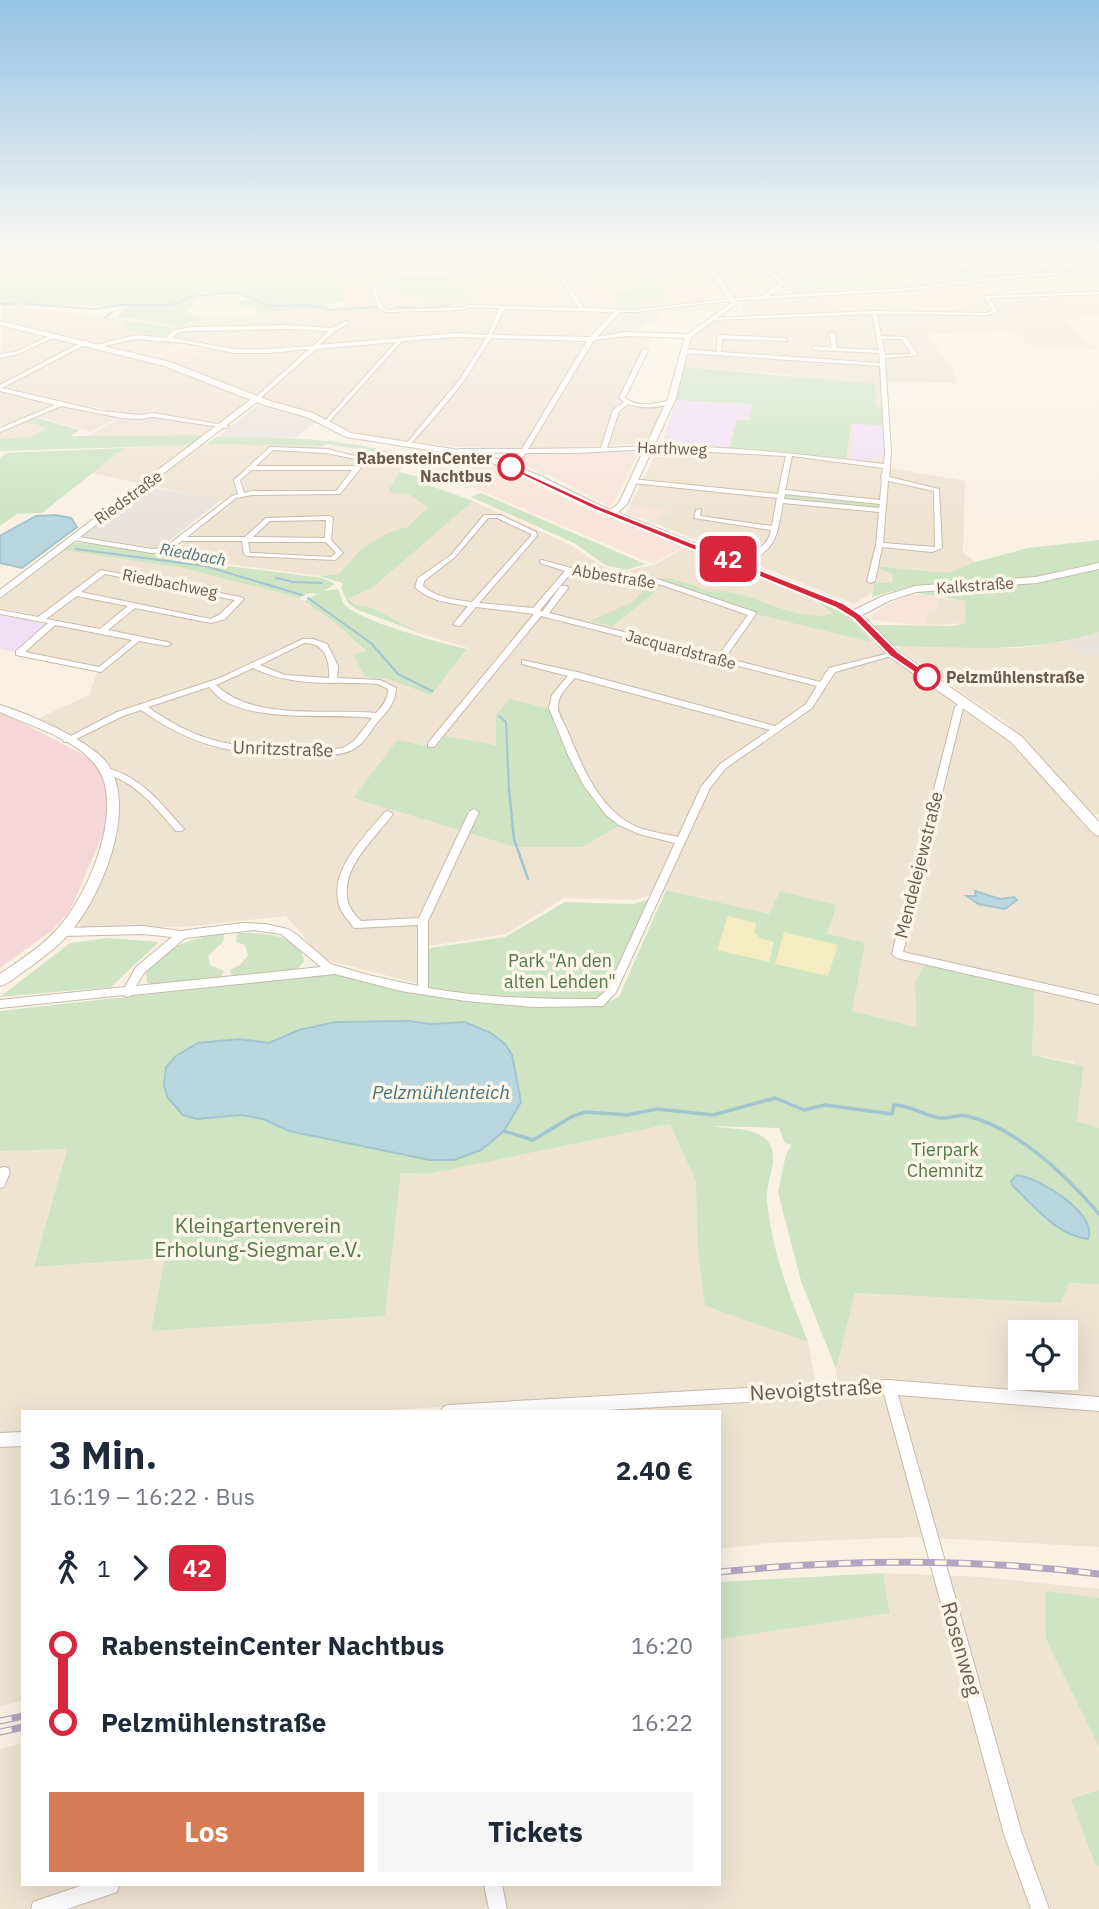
<!DOCTYPE html>
<html lang="de">
<head>
<meta charset="utf-8">
<style>
	:root { --surface:#fff; --page:#f6f6f7; --text:#1f2937; --muted:#747a83; --accent:#d57c56 }
	body { margin:0; font-family:"IBM Plex Sans",sans-serif; background:var(--page); color:var(--text); height:100vh; display:flex; flex-direction:column; font-size:26px; white-space:nowrap }
	* { box-sizing:border-box; margin:0 }
	p { font-size:23px; color:var(--muted) }
	.icon { flex:none; width:38px; height:38px; fill:none; stroke:currentColor; stroke-width:2; stroke-linecap:round; stroke-linejoin:round }
	.map { position:relative; flex:1; overflow:hidden }
	.drawer { position:absolute; left:21px; top:1410px; width:700px; height:476px; display:flex; flex-direction:column; background:var(--surface); border-radius:0px; box-shadow:0 7px 28px #0002 }
	.drawer>* { flex:none }
	.badge { padding:0 14px; border-radius:10px; font-size:24px; line-height:46px }
	.controls { position:absolute; left:1008px; top:1320px; display:grid; gap:14px }
	.controls a { display:grid; place-items:center; width:70px; height:70px; border-radius:0px; background:var(--surface); box-shadow:0 7px 28px #0002; font-size:35px }
	.map>.badge { position:absolute; translate:-50% -50%; box-shadow:0 0 0 4px #fff }
	.legs { display:flex; align-items:center; gap:10px; height:77px; padding:0 28px; font-size:23px }
	.legs p { margin-inline-start:auto }
	.summary { display:flex; align-items:center; justify-content:space-between; height:119px; padding:0 28px }
	h1 { font-size:38px; font-weight:700; line-height:52px }
	.cta { display:flex; gap:14px; margin-top:auto; padding:14px 28px }
	.cta a { flex:1; height:80px; border-radius:0px; background:var(--accent); color:#fff; font-size:28px; font-weight:700; line-height:80px; text-align:center }
	.cta a+a { background:var(--page); color:var(--text) }
	ul { padding:0 28px; list-style:none }
	li { display:flex; align-items:center; gap:24px; height:77px; font-size:26px }
	li i { display:grid; place-items:center; width:10px; height:100%; margin:0 9px; background:currentColor }
	li i::after { content:''; width:18px; height:18px; margin:-9px; border:5px solid; border-radius:50%; background:var(--surface) }
	li p { margin-inline-start:auto }
	li:first-child i { background:linear-gradient(#0000 50%,currentColor 0) }
	li:last-child i { background:linear-gradient(currentColor 50%,#0000 0) }
	.map>svg:first-child { display:block }
</style>
</head>
<body>
<div class="map">
<svg width="1099" height="1909" viewBox="0 0 1099 1909">
	<rect width="100%" height="100%" fill="#f9f2e3"/>
	<g fill="#efe4d2" fill-rule="evenodd">
		<polygon points="12,252 105,252 107,253 66,262 52,255 45,256 46,265 26,268 0,266 0,261 22,253 10,253"/>
		<polygon points="631,252 1035,252 1029,256 985,261 992,266 931,273 923,270 878,271 818,276 786,281 783,286 776,285 765,294 734,295 728,287 718,287 696,301 701,302 642,310 638,303 644,300 666,299 654,277"/>
		<polygon points="580,262 588,269 615,264 624,274 632,274 638,284 636,290 610,291 623,312 731,303 719,310 659,314 660,320 646,323 641,320 641,317 606,317 583,339 583,343 626,335 647,336 650,340 641,369 630,384 626,398 629,402 644,404 666,402 646,443 561,449 459,447 367,436 276,406 184,369 179,364 189,360 191,342 188,341 147,358 76,342 78,345 0,385 2,304 181,327 203,317 241,319 258,313 346,307 348,306 343,302 344,292 337,278 363,275 376,292 402,289 403,296 468,297 450,273"/>
		<polygon points="1099,271 1099,314 1066,321 1098,349 1033,349 1018,334 1007,331 926,335 953,369 957,383 881,382 883,467 965,481 963,552 975,562 948,573 877,566 893,574 892,583 874,582 872,593 854,604 652,522 667,513 630,505 659,448 729,450 737,420 790,406 793,375 685,367 690,340 700,330 713,321 748,320 741,303 743,300 790,297 787,294 906,286 910,288 1007,277"/>
		<polygon points="84,345 159,364 250,400 221,423 153,413 162,405 139,417 104,412 107,409 51,401 2,388"/>
		<polygon points="0,390 56,405 0,429"/>
		<polygon points="65,404 108,416 119,417 91,432 35,416"/>
		<polygon points="154,416 217,425 208,435 87,437 122,417 148,420"/>
		<polygon points="25,421 48,427 30,437 0,439 0,431"/>
		<polygon points="238,443 321,446 384,460 404,467 399,472 408,494 428,506 407,527 390,532 339,574 319,576 161,555 181,546 228,502 91,473 124,448"/>
		<path d="M473 501 569 544 604 567 621 572 654 565 688 546 738 566 836 609 860 625 866 624 878 638 1002 726 1099 831V1128L1077 1121 1074 1062 1032 1055 1034 990 925 964 915 982 916 1027 852 1011 827 934 837 905 780 891 769 914 666 890 636 900 564 898 506 934 416 948 421 980 415 983 323 959 286 916 185 927H82L77 922 104 865 113 837 102 761 93 747 37 719 89 695 97 672 96 668 24 652 58 620 0 608V600L63 550 183 568 299 598 334 622 366 652 353 655 365 677 387 679 431 695 468 648 422 634 373 608 356 605 348 599 372 588ZM496 715 515 847 353 798 397 740 435 748 444 736 497 745Z"/>
		<polygon points="937,598 965,601 965,623 926,626 927,612 936,613"/>
		<polygon points="1066,641 1083,656 1099,653 1099,814 1092,816 1007,723 898,649 908,643 1020,648"/>
		<polygon points="670,1124 696,1182 697,1244 705,1306 808,1342 816,1384 357,1412 23,1412 23,1432 0,1433 0,1151 67,1148 35,1267 165,1258 152,1331 385,1316 401,1173 429,1174"/>
		<path d="M1069 1283 1099 1284V1547L916 1537 768 1543 719 1549V1412H554L838 1397 836 1369 855 1293 1061 1303ZM1020 1332H1066V1377H1020Z"/>
		<polygon points="23,1446 23,1701 0,1706 0,1447"/>
		<polygon points="883,1573 983,1577 1099,1589 1099,1909 0,1909 0,1749 23,1743 23,1885 719,1885 719,1639 890,1612"/>
	</g>
	<g fill="#f8e4d8">
		<polygon points="718,287 727,296 701,302 681,289"/>
		<polygon points="188,343 213,348 179,364 154,358"/>
		<polygon points="413,448 479,458 594,512 684,546 653,564 403,458"/>
		<polygon points="640,449 614,503 608,506 550,475 520,465 526,455 532,452"/>
		<polygon points="630,505 669,509 668,513 652,522 626,513"/>
		<polygon points="927,592 937,598 936,613 927,612 926,626 872,620 873,614 887,605 906,596"/>
	</g>
	<g fill="#e9e3dd">
		<polygon points="880,313 901,314 918,330 881,332 876,315"/>
		<polygon points="615,317 642,317 641,320 648,321 641,329 598,337"/>
		<polygon points="258,405 306,416 316,422 295,438 218,437"/>
		<polygon points="147,487 222,499 159,549 81,536"/>
		<polygon points="1099,632 1099,653 1083,656 1066,641"/>
	</g>
	<g fill="#efe0f5">
		<polygon points="676,400 754,404 749,421 737,420 729,448 662,445"/>
		<polygon points="853,423 883,426 885,454 874,460 852,460"/>
		<polygon points="0,615 45,624 46,625 14,652 0,649"/>
	</g>
	<polygon fill="#f5d7d9" points="0,711 95,761 109,793 107,824 70,911 51,931 0,968"/>
	<g fill="#cee4c3">
		<polygon points="145,252 414,252 427,272 396,273 398,278 398,275 451,275 469,298 426,298 424,295 403,296 401,290 380,291 377,286 371,287 366,275 363,275 338,278 344,292 343,302 324,304 331,308 258,313 256,308 243,308 238,301 253,300 242,294 200,293 186,313 203,317 181,327 133,318 116,319 127,306 0,304 0,265 26,268 46,265 44,256 52,255 66,262 107,253 121,258"/>
		<polygon points="489,252 541,252 552,264 499,267"/>
		<path d="M573 252H631C633 265 660 278 666 299L644 300 638 304 642 310H622L610 291 636 289 637 284 631 274H624L615 264 587 269Z"/>
		<path d="M1035 252H1099V271L1007 277 910 288 906 286 787 294 783 287 786 281C818 276 904 261 932 274L990 266 984 261 1028 256Z"/>
		<polygon points="137,321 173,329 161,336 128,331 123,324"/>
		<polygon points="685,367 875,384 876,407 882,407 883,426 851,423 846,459 729,448 737,420 749,420 753,404 676,400"/>
		<polygon points="34,417 80,430 70,436 212,435 197,445 0,451 0,439 30,437 47,428 25,421"/>
		<path d="M216 437C268 437 394 437 433 472L373 452 327 444 321 446 207 444Z"/>
		<polygon points="124,448 42,513 17,514 0,526 0,458 6,453"/>
		<polygon points="399,472 427,479 426,484 473,501 372,588 348,599 356,605 373,608 422,634 356,609 348,603 341,588 343,583 319,576 339,574 361,549 390,532 407,527 428,507 408,494 388,492"/>
		<polygon points="781,492 882,502 882,510 779,501"/>
		<polygon points="481,493 645,564 626,570 605,565 574,543 471,497"/>
		<path d="M1099 540V562L1032 577 1099 563C1072 577 1034 579 1003 581L1030 577 912 586 872 597 874 582 892 583 893 574 874 566 948 573 975 562 1028 548Z"/>
		<path d="M86 542 152 553 158 557 322 578 335 584 324 591 338 589C340 593 341 600 344 604 358 621 444 644 467 649L431 695 387 679 365 677 353 655 366 651 334 622 304 601 317 594 309 593 299 598 183 568 63 550 70 544Z"/>
		<path d="M1099 569V632C1032 654 960 647 891 646L874 625 953 626 965 623V601L912 592 1038 582Z"/>
		<path d="M662 578C679 579 693 585 708 591 715 594 718 590 724 591 761 596 796 623 834 614L817 601 851 618 871 642 752 613 661 581Z"/>
		<polygon points="650,582 663,585 612,627 590,621 633,602"/>
		<polygon points="510,699 550,709 578,765 620,825 582,847 515,847 353,798 397,740 435,748 444,736 496,745 496,715"/>
		<path d="M666 890 769 914 780 891 837 905 827 934 865 943 852 1011 916 1027 915 982 925 964 1034 990 1032 1055 1083 1066 1077 1121 1099 1128V1284L1069 1283 1061 1303 855 1293 836 1369 801 1281 778 1192 786 1154 792 1145 785 1143 779 1128 713 1126C731 1130 757 1126 769 1143 780 1159 765 1183 767 1201 772 1251 789 1295 808 1342L705 1306 697 1244 696 1182 670 1124 429 1174 401 1173 385 1316 151 1331 165 1258 34 1267 67 1149 0 1151V1011L337 973 419 992 552 1006H598L619 997Z"/>
		<polygon points="651,899 625,960 599,1003 558,1004 423,991 423,949 505,937 565,902 632,904"/>
		<path d="M237 933C257 932 303 933 304 962L295 971 233 979 230 970 240 965 248 955 245 945 236 942Z"/>
		<path d="M224 934 223 942 208 956 210 965 224 971 219 980 153 986 147 982 146 973C162 946 195 937 224 934Z"/>
		<polygon points="108,938 159,942 111,987 0,997 70,943"/>
		<polygon points="883,1573 890,1613 719,1639 719,1582"/>
		<polygon points="1045,1591 1099,1598 1099,1747 1046,1639"/>
		<polygon points="1099,1790 1099,1865 1096,1866 1071,1799"/>
	</g>
	<g fill="#f5edc1">
		<polygon points="728,916 756,923 754,932 760,938 774,942 769,962 717,950"/>
		<polygon points="784,932 838,945 828,976 775,964"/>
	</g>
	<g fill="#bad7e0" stroke="#a2c5d0" stroke-width="2">
		<polygon points="55,515 71,518 77,527 22,568 0,563 0,536 36,516"/>
		<polygon points="975,891 1000,899 1014,897 1017,900 1005,909 978,904 967,896 976,896"/>
		<polygon points="408,1021 432,1024 465,1022 491,1033 505,1044 512,1055 521,1102 504,1131 481,1150 454,1160 430,1160 289,1131 263,1119 241,1115 197,1119 183,1115 168,1098 164,1086 166,1067 176,1056 198,1043 239,1039 269,1043 299,1030 336,1022"/>
		<path d="M1017 1175C1038 1177 1099 1214 1088 1239 1056 1235 1033 1205 1012 1185L1011 1181Z"/>
	</g>
	<g fill="none" stroke-linecap="round" stroke-linejoin="round">
		<g stroke="#a2c5d0" stroke-width="2">
			<polyline points="1065,252 1076,256 1099,256"/>
			<polyline points="1004,265 1024,265 1048,272"/>
			<polyline points="961,269 970,275"/>
			<polyline points="952,284 962,277 1068,272"/>
			<polyline points="903,289 917,287"/>
			<polyline points="0,304 14,304"/>
			<polyline points="21,304 95,309 121,305 171,305 193,296 229,293 241,294 269,306 310,305 329,310 377,307"/>
			<polyline points="396,307 418,308"/>
			<polyline points="427,308 449,305"/>
			<polyline points="105,318 112,312"/>
			<polyline points="76,549 205,566 302,595"/>
			<polyline points="276,578 290,581"/>
			<polyline points="291,582 322,583"/>
			<polyline points="308,598 371,643 398,674 432,691"/>
			<polyline points="499,716 506,722 509,791"/>
		</g>
		<polyline stroke="#a2c5d0" stroke-width="2.5" points="509,789 514,839 528,879"/>
		<path stroke="#a2c5d0" stroke-width="3.5" d="M504 1131 533 1140 573 1116 586 1112 627 1115 657 1109 713 1115 775 1098 804 1110 825 1105 892 1114 894 1105C911 1105 924 1116 940 1118 949 1119 958 1114 967 1116 1016 1127 1068 1177 1099 1214"/>
		<defs>
			<g id="minor">
				<path d="M737 252H756L754 253 784 282V284L769 296 912 288 1009 276 1099 270V272L1009 278 912 290 728 301 634 312H620L597 337 626 332 688 334 691 336 688 338 626 336 594 340 528 449 601 448 613 410 624 402 619 398 642 351 645 349 648 351 625 398C639 408 655 404 671 400L674 402C660 408 643 409 628 404L619 411 607 448C700 442 792 453 884 464L885 453 880 366 684 353 681 351 684 349 717 352V337L720 335 785 338 787 341 722 339 721 352 880 363 879 353 814 350 811 348 814 346 832 348 829 334 832 332 835 334 837 348 879 350 872 314 712 320 710 319 712 318 874 311 987 313 993 310 984 297 986 296 1099 292V294L989 298 998 311 988 315 877 314 881 336 906 337 918 355 885 358 891 453 889 477 939 489 942 548 932 552 882 547 875 581 871 583 867 581 876 545 879 512 783 503C776 540 777 549 741 566H738V562C753 553 768 547 771 530L694 518 696 510 701 509 700 516 772 526 777 498 632 483 629 481 632 479 778 494 786 456 650 449 577 453H526L511 469 508 467 519 453 457 452 456 451 459 449H522L587 341 491 338 464 381 437 414 408 447 405 445 406 444 460 379 486 338 457 337 402 341 326 425 323 423 324 422 396 342 316 349 257 401 255 400V398L309 349 269 353H234L185 343 136 339 99 347 96 345 136 335 166 338 174 330 192 327 286 325 332 328 347 321 349 323 335 331 319 345 457 333 488 335 499 308 469 307 459 310 386 312 379 309 372 292 376 291 383 307 387 310 459 308 469 305 579 308 550 264 552 263 584 308 634 310 728 299 763 296 779 283 749 254 695 258 712 269 710 271 686 257 629 254 631 253 684 255 686 253 691 255ZM504 309 614 312 590 337 492 335ZM286 329 329 331 313 346 269 349H234L172 338 178 332 192 331ZM882 339H902L911 354 885 355ZM792 456 883 468 881 478 882 479 880 500 785 490ZM888 481 934 491 935 547 883 543ZM785 494 880 504 879 508 784 499Z"/>
				<polygon points="52,335 57,336 18,354 0,358 0,354 15,352"/>
				<polygon points="86,340 88,343 2,388 101,411 140,415 153,413 229,426 226,428 153,417 140,419 122,418 61,406 0,432 0,428 55,405 0,391 0,385"/>
				<path d="M270 447 327 449 366 459 360 469 340 494 252 495 236 498 187 537H245L266 518 330 516 333 518 331 540 343 553 335 560 247 556 244 554 242 541H182L168 551 152 553 73 540 70 538 73 536 152 549 164 548 232 496 238 494 234 480ZM273 450 327 453 359 460 355 466H256ZM252 470H352L336 491H252L244 493 240 480ZM326 520 325 538 253 537 270 521ZM248 542H326L336 553 331 557 252 553H250Z"/>
				<path d="M484 515H500L536 532 537 536 479 603 533 608 565 571 540 563V561L542 560 571 568 657 579 755 612 756 614 725 658 820 682 829 668 894 652 898 654 835 672 812 708 726 768 710 788 616 992 603 1006 533 1007 466 1001 401 991 335 974 132 995 127 997 123 995 0 1008V1000L125 987 136 967 172 937 143 934 63 936 58 932 63 928 143 926 181 931 242 923 265 924 288 929 296 934 331 964 368 975 418 986V925L354 928C350 922 344 916 341 910 325 874 364 837 385 812L388 811 393 814C376 837 343 865 347 897 348 907 354 914 361 921L419 918 469 812 474 809 479 812 428 921V988C484 998 540 999 596 999L607 990 675 843 639 834 619 825 606 815 584 786 568 755 549 708 552 695 568 676 522 664V660L577 672 775 726 806 704 817 686 541 616 434 747H428V743L534 614 476 607 460 626H457L453 624 468 606C449 603 429 601 415 587L418 578 451 555ZM488 518H497L531 534V536L472 602C455 600 437 598 423 586L424 581 455 557ZM572 572 656 583 748 615 718 656 549 613 568 588 567 586H561L542 612 540 610ZM575 678 770 730 720 764 701 787 678 837C661 833 641 831 626 821 595 801 581 763 567 730 564 723 557 713 558 705 559 694 568 686 575 678ZM254 930 281 934 321 967 136 986 144 973 185 938Z"/>
				<path d="M101 570 240 597 244 599 225 619 211 623 135 608 108 630 167 642 171 644 167 646 139 641 101 672 16 655V651L48 623 0 614V610L38 617ZM105 574 235 600 219 615 210 619 81 592ZM77 596 128 606 100 629 46 619ZM55 625 132 640 99 667 25 652Z"/>
				<path d="M303 639H313L327 644 338 666 337 678 380 680 396 688C396 704 385 713 376 724 369 734 362 746 350 751 335 757 318 754 302 754 235 754 198 750 141 710L123 716 70 742H64L63 740 117 712 220 678ZM304 643C325 643 330 660 329 678L285 675 260 665ZM253 668C294 688 335 681 378 684L388 689C388 699 383 706 376 713 326 708 255 722 216 685ZM209 687C213 691 217 696 221 699 258 723 329 713 372 718L354 741 343 748C328 750 314 748 299 748 237 749 200 744 148 707Z"/>
				<polygon points="963,700 969,700 970,702 963,708 903,952 1099,996 1099,1004 897,958 892,954 955,707"/>
				<path d="M107 768C141 777 160 802 182 827L184 829 182 831H176C155 807 136 782 104 773L103 771Z"/>
				<polygon points="4,1167 8,1168 10,1172 4,1187 0,1188 0,1168"/>
				<polygon points="889,1380 1099,1397 1099,1411 898,1395 1022,1834 1049,1909 1031,1909 1004,1834 884,1394 570,1412 441,1412 443,1407 448,1405"/>
				<polygon points="23,1432 23,1446 0,1447 0,1433"/>
				<polygon points="83,1885 119,1885 117,1892 67,1909 31,1909 33,1902"/>
				<polygon points="484,1885 502,1885 507,1909 489,1909"/>
			</g>
			<g id="tertiary">
				<polygon points="880,252 908,252 745,265 714,271 738,303 691,337 676,398 627,504 615,515 609,515 609,511 619,503 668,398 685,336 731,303 708,269 745,261"/>
				<polygon points="254,397 261,399 0,598 0,590"/>
				<path d="M0 705C27 713 91 741 107 763 139 808 101 898 68 935 56 948 41 959 27 969 18 975 10 983 0 986V974C20 960 43 946 59 927 89 894 128 802 94 763 72 737 30 726 0 712Z"/>
			</g>
			<g id="secondary">
				<polygon points="3,252 12,252 0,257"/>
				<polygon points="0,321 170,362 270,401 313,413 351,433 485,454 538,475 599,505 843,603 854,610 883,596 915,586 1036,577 1099,563 1099,569 1036,583 916,592 891,600 862,615 898,651 1021,736 1099,822 1099,836 1094,834 1011,742 890,657 854,619 835,607 593,509 532,479 480,458 346,437 307,417 264,405 164,366 0,325"/>
			</g>
		</defs>
		<use href="#minor" stroke="#c8baab" stroke-width="2"/>
		<use href="#tertiary" stroke="#c8baab" stroke-width="2"/>
		<use href="#secondary" stroke="#cbbbaa" stroke-width="2"/>
		<use href="#minor" fill="#fff" fill-rule="evenodd"/>
		<use href="#tertiary" fill="#fff" fill-rule="evenodd"/>
		<use href="#secondary" fill="#fff" fill-rule="evenodd"/>
		<defs>
			<g id="rail">
				<path d="M719 1572C846 1559 972 1558 1099 1574"/>
				<polyline points="0,1721 23,1716"/>
				<polyline points="0,1732 23,1727"/>
			</g>
		</defs>
		<use href="#rail" stroke="#b5a4c0" stroke-width="7"/>
		<use href="#rail" stroke="#fcf6e8" stroke-width="4.5" stroke-dasharray="12" stroke-linecap="butt"/>
	</g>
	<linearGradient id="sky" x2="0" y2="1"><stop stop-color="#95c2e5"/><stop offset="0.49" stop-color="#fcf9f2"/><stop offset="1" stop-color="#fcf9f2" stop-opacity="0"/></linearGradient>
	<rect width="1099" height="519" fill="url(#sky)"/>
	<polygon fill="#d7263d" stroke="#fff" stroke-width="2" points="509,465 599,506 843,603 861,615 898,652 933,677 924,679 890,656 854,619 836,608 593,509 509,469"/>
	<g fill="#fff" stroke="#d7263d" stroke-width="3.5">
		<circle cx="511" cy="467" r="12"/>
		<circle cx="927" cy="677" r="12"/>
	</g>
	<g text-anchor="middle" stroke-width="7" stroke-linejoin="round" paint-order="stroke">
		<g font-size="16" fill="#6d5a4c" stroke="#fcf6e8">
			<text transform="translate(672 448) rotate(2)" y="6">Harthweg</text>
			<text transform="translate(128 497) rotate(-36)" y="6">Riedstraße</text>
			<text transform="translate(614 576) rotate(9)" y="6">Abbestraße</text>
			<text transform="translate(170 583) rotate(11)" y="6">Riedbachweg</text>
			<text transform="translate(975 585) rotate(-4)" y="6">Kalkstraße</text>
			<text transform="translate(681 649) rotate(15)" y="6">Jacquardstraße</text>
		</g>
		<g font-size="16" font-weight="bold" fill="#6d5a4c" stroke="#fcf6e8" text-anchor="end">
			<text x="492" y="464">RabensteinCenter<tspan x="492" dy="18">Nachtbus</tspan></text>
			<text x="946" y="683" text-anchor="start">Pelzmühlenstraße</text>
		</g>
		<g font-size="16" font-style="italic" fill="#49727f" stroke="#fcf6e8">
			<text transform="translate(193 554) rotate(10)" y="6">Riedbach</text>
		</g>
		<g font-size="18" fill="#6d5a4c" stroke="#fcf6e8">
			<text transform="translate(283 749) rotate(2)" y="6">Unritzstraße</text>
			<text transform="translate(919 865) rotate(-76)" y="6">Mendelejewstraße</text>
		</g>
		<g font-size="18" fill="#547849" stroke="#fcf6e8">
			<text x="560" y="967">Park "An den<tspan x="560" dy="21">alten Lehden"</tspan></text>
			<text x="945" y="1156">Tierpark<tspan x="945" dy="21">Chemnitz</tspan></text>
		</g>
		<g font-size="19" font-style="italic" fill="#49727f" stroke="#fcf6e8">
			<text x="441" y="1099">Pelzmühlenteich</text>
		</g>
		<g font-size="21" fill="#547849" stroke="#fcf6e8">
			<text x="258" y="1233">Kleingartenverein<tspan x="258" dy="24">Erholung-Siegmar e.V.</tspan></text>
		</g>
		<g font-size="21" fill="#6d5a4c" stroke="#fcf6e8">
			<text transform="translate(816 1390) rotate(-3)" y="7">Nevoigtstraße</text>
			<text transform="translate(961 1649) rotate(74)" y="7">Rosenweg</text>
		</g>
	</g>
</svg>
<div class="controls">
<a><svg class="icon" aria-label="locate" viewBox="0 0 24 24"><circle cx="12" cy="12" r="6"/><path d="M12 2v4M12 18v4M2 12h4M18 12h4"/></svg></a>
</div>
<b class="badge" style="left:728px;top:559px;background:#d7263d;color:#fff">42</b>
<section class="drawer">
<div class="summary"><div><h1>3 Min.</h1><p>16:19 – 16:22 · Bus</p></div><b>2.40 €</b></div>
<div class="legs"><svg class="icon" aria-label="walk" viewBox="0 0 24 24"><circle cx="13" cy="4" r="2"/><path d="M13 8l-2 6 4 7M11 14l-3 7M7 12l3-4h3l4 4"/></svg>1<svg class="icon" aria-label="forward" viewBox="0 0 24 24"><path d="M9 5l7 7-7 7"/></svg><b class="badge" style="background:#d7263d;color:#fff">42</b></div>
<ul>
<li><i style="color:#d7263d"></i><b>RabensteinCenter Nachtbus</b><p>16:20</p></li>
<li><i style="color:#d7263d"></i><b>Pelzmühlenstraße</b><p>16:22</p></li>
</ul>
<div class="cta"><a>Los</a><a>Tickets</a></div>
</section>
</div>
</body>
</html>
